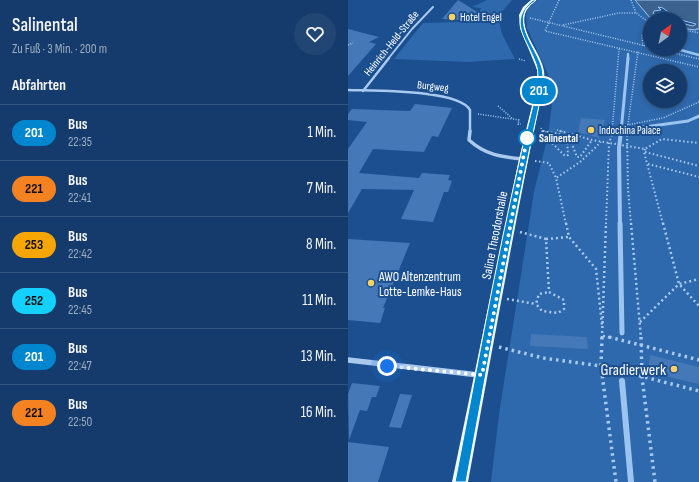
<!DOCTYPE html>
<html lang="de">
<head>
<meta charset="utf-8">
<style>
	:root { --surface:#143b6b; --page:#214673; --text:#f1f3f6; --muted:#9dadc1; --line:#33557e }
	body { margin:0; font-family:"Sofia Sans Condensed",sans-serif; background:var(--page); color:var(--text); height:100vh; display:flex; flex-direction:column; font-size:15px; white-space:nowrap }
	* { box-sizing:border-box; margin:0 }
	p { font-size:13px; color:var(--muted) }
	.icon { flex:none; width:22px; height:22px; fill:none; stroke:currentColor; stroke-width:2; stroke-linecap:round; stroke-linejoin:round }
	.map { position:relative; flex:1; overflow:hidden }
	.sheet { display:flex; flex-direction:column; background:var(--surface); width:348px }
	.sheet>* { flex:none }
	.badge { padding:0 8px; border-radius:13px; font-size:14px; line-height:26px }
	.needle { width:26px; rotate:33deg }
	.fabs { position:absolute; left:295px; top:12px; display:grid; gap:8px }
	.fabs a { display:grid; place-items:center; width:44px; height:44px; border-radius:50%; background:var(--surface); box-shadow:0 2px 6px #0003,0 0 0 1px var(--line); font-size:20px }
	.you { position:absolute; width:20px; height:20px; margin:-10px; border:3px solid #fff; border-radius:50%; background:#1a73e8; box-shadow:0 0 0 6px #1a73e833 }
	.map>.badge { position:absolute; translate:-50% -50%; box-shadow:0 0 0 2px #fff }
	h2 { padding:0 12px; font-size:15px; line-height:36px }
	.round { display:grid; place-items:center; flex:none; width:42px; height:42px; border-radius:21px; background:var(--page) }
	.summary { display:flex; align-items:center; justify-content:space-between; height:68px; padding:0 12px }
	h1 { font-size:19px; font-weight:600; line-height:30px }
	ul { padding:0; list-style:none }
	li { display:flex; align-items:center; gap:12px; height:56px; padding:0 12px; border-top:1px solid var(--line) }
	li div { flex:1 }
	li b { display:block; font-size:15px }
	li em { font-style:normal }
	li .badge { min-width:44px; font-weight:700; text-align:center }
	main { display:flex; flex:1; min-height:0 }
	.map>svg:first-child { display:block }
</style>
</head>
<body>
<main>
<section class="sheet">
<div class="summary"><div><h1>Salinental</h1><p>Zu Fuß · 3 Min. · 200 m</p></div><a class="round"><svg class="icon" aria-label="heart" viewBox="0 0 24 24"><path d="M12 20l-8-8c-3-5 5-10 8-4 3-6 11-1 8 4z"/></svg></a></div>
<h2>Abfahrten</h2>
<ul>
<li><span class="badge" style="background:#0086ce;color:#fff">201</span><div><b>Bus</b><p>22:35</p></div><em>1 Min.</em></li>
<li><span class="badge" style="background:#f58220;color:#111">221</span><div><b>Bus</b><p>22:41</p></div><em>7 Min.</em></li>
<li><span class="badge" style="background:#f7a600;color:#111">253</span><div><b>Bus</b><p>22:42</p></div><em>8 Min.</em></li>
<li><span class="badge" style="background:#14d0ff;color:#111">252</span><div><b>Bus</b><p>22:45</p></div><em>11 Min.</em></li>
<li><span class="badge" style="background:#0086ce;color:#fff">201</span><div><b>Bus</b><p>22:47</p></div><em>13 Min.</em></li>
<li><span class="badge" style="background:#f58220;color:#111">221</span><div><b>Bus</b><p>22:50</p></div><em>16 Min.</em></li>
</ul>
</section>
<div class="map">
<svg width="351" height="482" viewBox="0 0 351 482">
	<rect width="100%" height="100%" fill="#1b4f8f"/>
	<g fill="#2e69ad" fill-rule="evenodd">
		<polygon points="139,0 164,0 152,14 153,20 128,20 133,8 124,7"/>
		<path d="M189 0H287L303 19 302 49H332V28L351 29V482H143L151 414 186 192 200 135 206 88 179 28 178 15 180 8ZM302 71H332V101H302Z"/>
		<polygon points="151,21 154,34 167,59 120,62 46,59 75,23"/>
	</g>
	<polygon fill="#3c6290" stroke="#9cc4f0" points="287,0 351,0 351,29 348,29 348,30 332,28 332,23 335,26 337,24 345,26 348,24 329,19 315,8 310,7 313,10 306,11 305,14 318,16 320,17 319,19 303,19"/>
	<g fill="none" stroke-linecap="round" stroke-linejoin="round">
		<g stroke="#9cc4f0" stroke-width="2.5">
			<polyline points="329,49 351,55"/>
			<polyline points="280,59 280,54"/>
		</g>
		<g stroke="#9cc4f0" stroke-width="3">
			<polyline points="282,129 340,121 351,116"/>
			<polyline points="273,132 280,58"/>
		</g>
		<polyline stroke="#9cc4f0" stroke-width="4" points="272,224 271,148 273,131"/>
		<polyline stroke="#9cc4f0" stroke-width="5" points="272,223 274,333"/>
		<polyline stroke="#9cc4f0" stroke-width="6" points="274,381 283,482"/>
	</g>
	<g fill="#4478b7">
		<polygon points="110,0 131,13 113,15 110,20 94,19"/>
		<polygon points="0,29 31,37 21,42 28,44 0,76"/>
		<polygon points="67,104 104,108 90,137 84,136 76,152 25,149 11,173 71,178 74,173 102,175 100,180 104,181 100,192 96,192 85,222 53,219 66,190 14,189 0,213 0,149 19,122 0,120 0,114 4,109 62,111"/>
		<polygon points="233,118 257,120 254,135 251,135 251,138 230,132"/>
		<polygon points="0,239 62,243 35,308 37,308 32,323 0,320"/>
		<polygon points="183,334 239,337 240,349 182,346"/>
		<polygon points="302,355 351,367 351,384 300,372"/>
		<polygon points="4,383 32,386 28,397 24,397 19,411 12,410 1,440 0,394"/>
		<polygon points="52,394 64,395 53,428 41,427"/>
		<polygon points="0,442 41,447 30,482 0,482"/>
	</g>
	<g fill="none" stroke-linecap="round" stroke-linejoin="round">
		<g stroke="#a9c9ee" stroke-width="1.5" stroke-dasharray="1 1.5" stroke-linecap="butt">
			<polyline points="211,0 197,31 351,67"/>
			<polyline points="283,0 288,13"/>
			<polyline points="182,18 302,47"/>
			<polyline points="215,25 271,13 288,13 302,23"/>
			<polyline points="332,29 351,33"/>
			<polyline points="0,45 5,43"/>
			<polyline points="295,46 294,36 302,26"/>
			<polyline points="309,49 351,59"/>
			<polyline points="171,59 178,61"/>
			<polyline points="150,106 165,119 171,120 170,124 173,124"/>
			<polyline points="130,114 164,119"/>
			<polyline points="279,125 315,118 351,102"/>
			<polyline points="193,128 195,132"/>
			<polyline points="209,130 216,132"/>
			<polyline points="195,131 200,132"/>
			<polyline points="264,132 271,49"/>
			<polyline points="279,132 290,51"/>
		</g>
		<g stroke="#a9c9ee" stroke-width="2" stroke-dasharray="1.5 2.5" stroke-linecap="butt">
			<polyline points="194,131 197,136 217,156 220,155 219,139 222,139 229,157 232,157 244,140"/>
			<polyline points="195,131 211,134 219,139"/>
			<polyline points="212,131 244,140 297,149 314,139 351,143"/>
			<polyline points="279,131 280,189 283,224"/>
			<polyline points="297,149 296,152 315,224"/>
			<polyline points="297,152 351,166"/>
			<polyline points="187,161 201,163 208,178"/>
			<polyline points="300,164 351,177"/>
			<polyline points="218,224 208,178 232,162 253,142"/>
			<polyline points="258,224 261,143 265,131"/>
		</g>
		<g stroke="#a9c9ee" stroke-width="2.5" stroke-dasharray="2 3" stroke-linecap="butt">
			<polyline points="218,223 221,237 248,269 254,325"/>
			<polyline points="283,223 293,338"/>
			<polyline points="315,223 331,284 351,306"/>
			<polyline points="172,232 198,239 201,292"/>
			<polyline points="198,239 221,237"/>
			<polygon points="201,292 216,300 216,309 210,313 194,311 188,304 191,294"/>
			<polyline points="159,299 188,304"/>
			<polyline points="292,322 331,284 351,279"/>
			<polyline points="255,336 265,338"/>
			<polyline points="254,338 258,223"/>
		</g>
		<g stroke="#a9c9ee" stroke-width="3.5" stroke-dasharray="2.5 4" stroke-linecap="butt">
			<polyline points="254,337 253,366 268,482"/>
			<polyline points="261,337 351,360"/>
			<polyline points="293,337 294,377 307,482"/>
			<polyline points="151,347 195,358 253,366 351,391"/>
		</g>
		<polyline stroke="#a9c9ee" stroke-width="2" points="40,59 64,29 85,7"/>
		<g stroke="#a9c9ee" stroke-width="2.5">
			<path d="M0 90C23 91 111 89 122 110V132"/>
			<polyline points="15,91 41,58"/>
		</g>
		<path stroke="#a9c9ee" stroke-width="3.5" d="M122 131 121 140C137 155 154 157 175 159"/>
		<polyline stroke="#a9c9ee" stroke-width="5.5" points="0,360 131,375"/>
		<path fill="#f0f6ff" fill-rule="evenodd" d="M183 0H188C184 4 179 8 177 14 172 33 193 52 196 71 197 77 195 85 194 92 167 221 144 352 120 482H104L171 159 188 89 190 72 172 28 171 15 175 7Z"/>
	</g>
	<path fill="#0086ce" stroke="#fff" d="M185 0H188C185 3 181 5 179 8 167 25 188 49 193 65 196 73 195 83 194 92 165 221 142 352 118 482H107C128 374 147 266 172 158 177 136 184 113 188 91 190 82 191 72 188 64 179 38 159 22 185 0Z"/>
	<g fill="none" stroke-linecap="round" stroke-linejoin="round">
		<polyline stroke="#fff" stroke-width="4" stroke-dasharray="0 7.2" points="39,366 134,375 179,138"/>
	</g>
	<g fill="#ffd166" stroke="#1b4f8f" stroke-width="1.5">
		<circle cx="104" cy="17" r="4"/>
		<circle cx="243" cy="130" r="4"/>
		<circle cx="23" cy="283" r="4"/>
		<circle cx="326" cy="369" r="4"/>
	</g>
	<circle fill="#fff" stroke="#0086ce" stroke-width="2" cx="179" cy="138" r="8"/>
	<g text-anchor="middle" stroke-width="4" stroke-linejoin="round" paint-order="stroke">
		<g font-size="11" fill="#fff" stroke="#1b4f8f" text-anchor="start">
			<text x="112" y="21">Hotel Engel</text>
			<text x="251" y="134">Indochina Palace</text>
		</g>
		<g font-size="11" fill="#fff" stroke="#1b4f8f">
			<text transform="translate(43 43) rotate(-51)" y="4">Heinrich-Held-Straße</text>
			<text transform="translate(85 86) rotate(6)" y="4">Burgweg</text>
		</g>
		<g font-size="11" font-weight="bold" fill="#fff" stroke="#1b4f8f" text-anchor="start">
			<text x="191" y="142">Salinental</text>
		</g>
		<g font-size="13" fill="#fff" stroke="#1b4f8f">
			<text transform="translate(146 235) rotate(-79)" y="5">Saline Theodorshalle</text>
		</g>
		<g font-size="13" fill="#fff" stroke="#1b4f8f" text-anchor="start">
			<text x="31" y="281">AWO Altenzentrum<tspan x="31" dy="15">Lotte-Lemke-Haus</tspan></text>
		</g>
		<g font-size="16" fill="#fff" stroke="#1b4f8f" text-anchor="end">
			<text x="318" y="375">Gradierwerk</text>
		</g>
	</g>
</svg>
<div class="fabs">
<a><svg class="needle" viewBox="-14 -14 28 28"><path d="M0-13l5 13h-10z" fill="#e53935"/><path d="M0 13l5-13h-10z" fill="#9dadc1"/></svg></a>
<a><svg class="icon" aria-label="layers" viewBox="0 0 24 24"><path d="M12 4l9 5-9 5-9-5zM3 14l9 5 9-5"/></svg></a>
</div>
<div class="you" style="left:39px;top:366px"></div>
<b class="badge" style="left:191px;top:91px;background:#0086ce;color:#fff">201</b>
</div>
</main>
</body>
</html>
